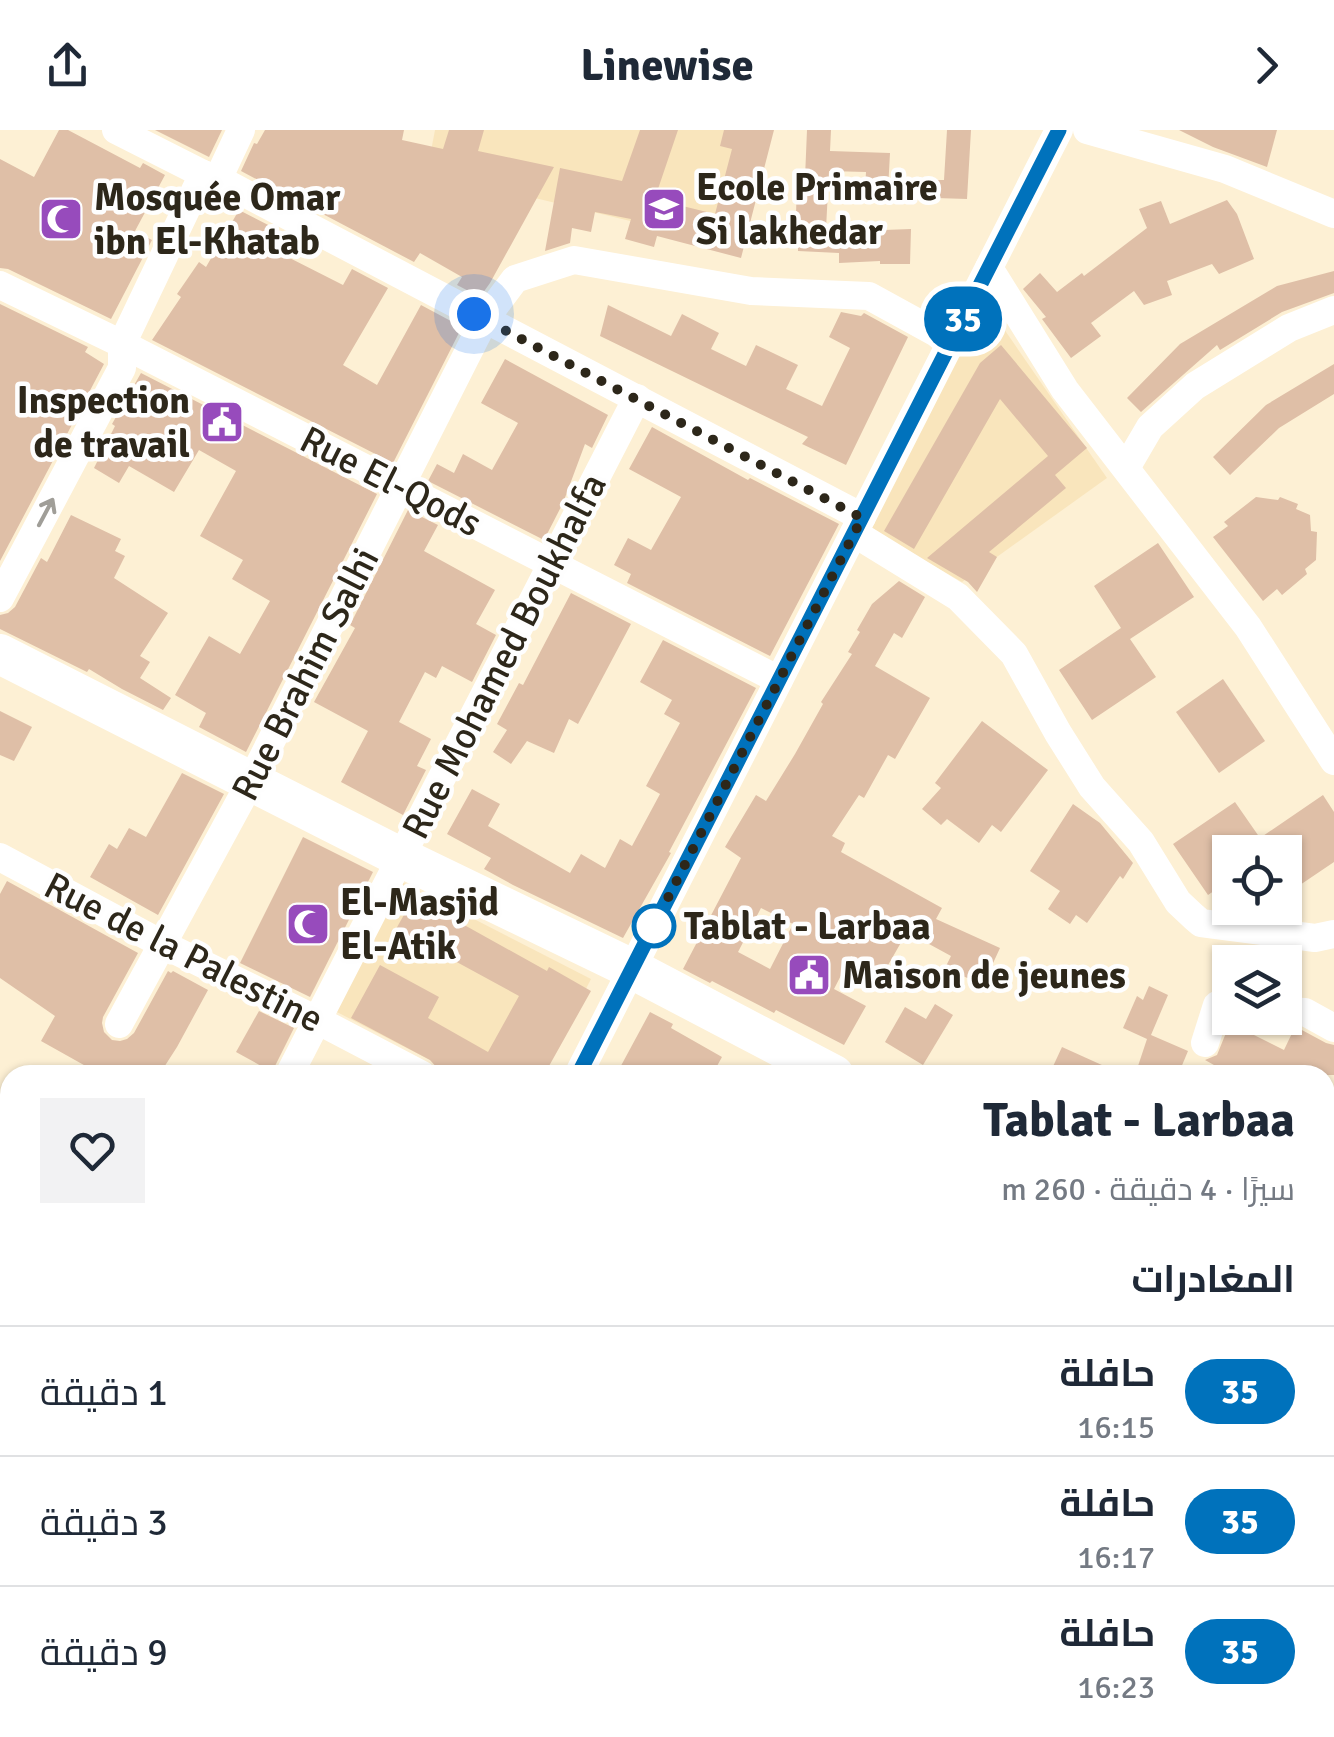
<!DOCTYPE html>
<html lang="ar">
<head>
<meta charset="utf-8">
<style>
	:root { --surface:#fff; --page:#f2f2f3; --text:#1f2937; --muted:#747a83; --line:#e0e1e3 }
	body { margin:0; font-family:Signika,Cairo,sans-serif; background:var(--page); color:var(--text); direction:rtl; height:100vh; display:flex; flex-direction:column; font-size:38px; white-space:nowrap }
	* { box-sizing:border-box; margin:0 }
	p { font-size:32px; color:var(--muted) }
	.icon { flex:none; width:55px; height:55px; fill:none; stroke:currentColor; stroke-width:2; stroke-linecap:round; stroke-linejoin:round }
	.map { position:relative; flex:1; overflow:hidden; direction:ltr }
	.drawer { position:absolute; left:0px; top:935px; width:1335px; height:672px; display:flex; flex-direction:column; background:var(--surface); border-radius:30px 30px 0 0; box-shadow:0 2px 8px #0004; direction:rtl }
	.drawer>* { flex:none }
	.badge { padding:0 20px; border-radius:32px; font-size:35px; line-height:65px }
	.buttons { position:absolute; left:1212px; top:705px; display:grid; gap:20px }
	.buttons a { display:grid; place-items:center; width:90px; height:90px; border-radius:0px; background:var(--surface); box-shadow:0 2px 8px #0004; font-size:50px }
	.you { position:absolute; width:50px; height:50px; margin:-25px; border:8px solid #fff; border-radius:50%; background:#1a73e8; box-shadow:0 0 0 15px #1a73e833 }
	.map>.badge { position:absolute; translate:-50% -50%; box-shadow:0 0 0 5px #fff }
	h2 { padding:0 40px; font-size:38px; line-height:90px }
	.round { display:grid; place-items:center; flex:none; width:105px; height:105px; border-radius:0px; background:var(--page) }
	.overview { display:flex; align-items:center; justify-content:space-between; height:170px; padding:0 40px }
	h1 { font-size:48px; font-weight:800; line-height:75px }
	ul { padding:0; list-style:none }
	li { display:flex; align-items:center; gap:30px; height:130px; padding:0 40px; border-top:2px solid var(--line) }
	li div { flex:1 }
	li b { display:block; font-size:38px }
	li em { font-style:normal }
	li .badge { min-width:110px; font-weight:700; text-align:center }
	header { display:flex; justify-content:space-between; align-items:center; height:130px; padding:0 40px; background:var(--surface); font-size:45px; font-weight:800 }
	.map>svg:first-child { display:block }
</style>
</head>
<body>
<header><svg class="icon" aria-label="forward" viewBox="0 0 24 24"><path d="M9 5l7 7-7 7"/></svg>Linewise<svg class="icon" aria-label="share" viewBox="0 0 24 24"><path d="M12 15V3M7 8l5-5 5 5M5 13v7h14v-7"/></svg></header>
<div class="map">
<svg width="1334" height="1607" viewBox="0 0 1334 1607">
	<rect width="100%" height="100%" fill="#fdf0d4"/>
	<g fill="#f9e5bc">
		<polygon points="435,0 760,0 738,117 427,42"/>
		<polygon points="986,173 1107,348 962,452 865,397"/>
		<polygon points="400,751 591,849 542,945 459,945 333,880"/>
	</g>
	<g fill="#dfbfa7" fill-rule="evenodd">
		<polygon points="59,0 68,0 140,38 143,33 165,45 135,101 152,110 111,189 8,139 0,138 0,29 34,47"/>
		<polygon points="155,0 222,0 209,27"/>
		<polygon points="265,0 404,0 402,10 443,19 449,0 484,0 478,21 554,37 490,153 480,167 457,155 462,147 420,123 414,132 241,41 254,13 257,14"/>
		<polygon points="640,0 678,0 658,59 660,59 658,70 715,84 732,19 720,16 724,0 774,0 741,128 657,106 654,117 625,109 631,89 595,82 591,102 572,98 570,113 545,121 560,38 622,51"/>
		<polygon points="807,0 831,0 830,21 890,23 888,60 865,59 866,42 829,41 826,99 857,98 857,101 911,99 910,134 880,134 880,131 839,133 839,123 798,121 798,105 788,105 789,84 796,85 797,48 805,48"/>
		<polygon points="947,0 971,0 967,69 936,68 937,50 944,50"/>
		<polygon points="1179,0 1277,0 1267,37 1213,17"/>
		<polygon points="1227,70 1237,84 1254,129 1219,144 1212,134 1167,151 1172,165 1144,175 1134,161 1091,193 1101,206 1071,228 1042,189 1046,187 1023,159 1040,143 1057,162 1082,143 1084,146 1147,98 1139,79 1161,71 1170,94"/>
		<polygon points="239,80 278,100 268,117 343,155 352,139 388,158 343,235 377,255 421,175 462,197 393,333 152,210 181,167 177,164 199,132 206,137"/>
		<polygon points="1334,141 1334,163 1282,182 1220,220 1217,215 1141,282 1127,268 1180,214 1277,156"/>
		<polygon points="0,174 88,217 85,222 104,234 0,431"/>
		<polygon points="608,175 671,206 682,184 719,203 711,219 746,236 756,215 798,235 786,259 822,276 850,218 829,207 841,182 861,186 864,183 908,207 846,335 802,314 808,307 600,206"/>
		<polygon points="1001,215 1087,318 1055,345 1066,358 989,422 997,427 977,462 968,452 927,428 1048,326 1000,269 914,419 884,401 980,233"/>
		<polygon points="505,229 608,285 592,318 585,314 563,373 544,410 428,351 437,334 454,343 463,324 492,340 518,293 481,273"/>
		<polygon points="1334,234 1334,264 1279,298 1230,345 1213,327 1266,275"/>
		<polygon points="141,243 377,364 246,622 199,597 206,583 175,565 209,506 240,524 270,471 232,449 243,430 200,406 236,341 199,320 174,362 129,336 119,353 94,338 115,296 112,294"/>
		<polygon points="652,297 748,350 750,348 839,394 770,526 627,453 631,444 614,435 628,408 651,420 681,367 629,339"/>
		<polygon points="1256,367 1278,370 1280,367 1298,374 1296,379 1310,385 1311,401 1317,402 1316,430 1305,439 1307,444 1282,465 1277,459 1263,471 1213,407 1228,396 1224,392"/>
		<polygon points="408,380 438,395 424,421 495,460 476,494 496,505 472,552 442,536 436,548 425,542 399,592 431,609 417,636 426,640 403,685 341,652 368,601 314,572 355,498 350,495"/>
		<polygon points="71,385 121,409 115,421 125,426 114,448 168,483 140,526 150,532 140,548 171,568 163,580 122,559 89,539 87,542 0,499 0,485 8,483 15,477 41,428 47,432"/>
		<polygon points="1158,413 1194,467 1130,509 1156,547 1092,590 1059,540 1121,498 1094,456"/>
		<path d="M899 451 925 467 902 508 894 503 875 536 930 568 895 629 888 625 864 668 859 665 832 706 845 713 841 722 942 778 936 789 1000 818 983 855 945 838 951 826 907 802 883 844 851 826 834 859 866 876 844 915 776 880 774 883 712 851 710 853 683 839 741 728 725 717 756 665 766 671 795 624 823 574 821 572 852 524 848 522 860 502 857 500 872 474ZM761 778 793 794 770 839 738 822Z"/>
		<polygon points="571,463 631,494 578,594 569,589 554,623 527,611 511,634 493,622 507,600 497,594 519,553 523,555"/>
		<polygon points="663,510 756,558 669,722 671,723 623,808 513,755 484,739 491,728 447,704 472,659 500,674 488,696 570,743 581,724 605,738 620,709 632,716 660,664 646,656 680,593 664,584 672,570 640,552"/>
		<polygon points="1223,549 1265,611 1219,643 1176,582"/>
		<polygon points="0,581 32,597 14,631 0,625"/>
		<polygon points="982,591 1048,640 1001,702 992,695 979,713 947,689 941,695 922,679 941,658 935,653"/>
		<polygon points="182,643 224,664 158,785 90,747 109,714 117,719 129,698 146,707"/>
		<polygon points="1323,665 1334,682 1334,732 1294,759 1285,746 1285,722 1230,722 1230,750 1208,765 1173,714 1235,672 1260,708"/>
		<polygon points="1073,674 1100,693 1133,733 1123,749 1120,746 1087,793 1076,785 1070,794 1048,779 1060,761 1030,741"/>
		<polygon points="303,707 373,742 310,867 240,833"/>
		<polygon points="7,751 138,823 103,887 102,893 104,902 112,910 120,911 127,909 134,903 168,841 171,843 173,841 208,860 177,917 159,945 88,945 91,939 41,911 55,886 0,848 0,764"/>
		<polygon points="414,767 547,841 549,837 591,861 544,945 449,945 438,939 430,930 351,888 380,835 439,867 428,888 488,922 519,866 396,799"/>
		<polygon points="1149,856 1168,865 1151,905 1188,921 1178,945 1135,945 1147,909 1123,898 1137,866 1143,870"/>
		<polygon points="935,874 953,885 923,935 885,912 905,877 926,889"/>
		<polygon points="259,881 294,898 272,942 236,922"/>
		<polygon points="650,882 673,894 671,898 722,927 712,945 616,945"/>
		<polygon points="1230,893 1284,920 1294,899 1300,899 1326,913 1334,915 1334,945 1289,945 1274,938 1270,945 1232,945 1205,930 1217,925"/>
		<polygon points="1062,917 1124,945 1049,945"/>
	</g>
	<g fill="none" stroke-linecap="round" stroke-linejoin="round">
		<g stroke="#fff" stroke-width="28">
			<polyline points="116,0 203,44 218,49 862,387"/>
			<polyline points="1087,0 1225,39 1334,84"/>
			<polyline points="218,49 241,0"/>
			<polyline points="989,138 1065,260 1248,497 1334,631"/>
			<polyline points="0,155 122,214 779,550"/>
			<polyline points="1126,338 1150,297 1195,256 1289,198 1334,180"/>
			<polyline points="854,403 958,467 1014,524 1058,603 1092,657 1141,712 1178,772 1194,787 1201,793 1315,808 1334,804"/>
			<polyline points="0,468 122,238 122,214 203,44"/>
			<polyline points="0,727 162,814 317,890 422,945"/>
			<polyline points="1285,881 1305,882 1334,898"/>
			<polyline points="119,894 251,651 485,189 515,149 574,130 751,161 869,166 951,211"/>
			<polyline points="1205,913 1217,875 1230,876"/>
			<polyline points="289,945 637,268"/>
			<polyline points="578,945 1059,0"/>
			<polyline points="1325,1019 1334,1022"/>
			<polyline points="1325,1096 1334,1098"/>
			<polyline points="861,1598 865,1607"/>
		</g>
		<g stroke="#fff" stroke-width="40">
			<polyline points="0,524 400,727 632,839 834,945"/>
			<polyline points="1325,1124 1334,1131"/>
		</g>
	</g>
	<defs><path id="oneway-shaft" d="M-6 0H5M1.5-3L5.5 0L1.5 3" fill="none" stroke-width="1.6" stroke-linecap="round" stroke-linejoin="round" transform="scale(2.5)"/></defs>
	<use stroke="#a09e98" href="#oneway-shaft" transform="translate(46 382) rotate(-62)"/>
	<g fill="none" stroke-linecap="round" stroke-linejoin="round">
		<defs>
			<polyline id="line" points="578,945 1059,0"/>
		</defs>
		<use href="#line" stroke="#fff" stroke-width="22"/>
		<use href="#line" stroke="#0072bc" stroke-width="15"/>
		<polyline stroke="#2d271a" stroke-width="10" stroke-dasharray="0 18" points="474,184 862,388 648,807 654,796"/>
	</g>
	<defs>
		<symbol id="school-square" viewBox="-11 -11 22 22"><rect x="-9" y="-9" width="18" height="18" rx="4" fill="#974bbc" stroke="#fefefe"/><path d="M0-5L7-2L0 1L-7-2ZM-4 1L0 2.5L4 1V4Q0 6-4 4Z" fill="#fff"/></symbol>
		<symbol id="mosque-square" viewBox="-11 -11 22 22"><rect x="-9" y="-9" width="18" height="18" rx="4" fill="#974bbc" stroke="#fefefe"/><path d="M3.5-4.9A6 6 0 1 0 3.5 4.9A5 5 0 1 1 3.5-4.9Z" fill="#fff"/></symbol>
		<symbol id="civic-square" viewBox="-11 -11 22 22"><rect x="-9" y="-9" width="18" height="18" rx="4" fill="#974bbc" stroke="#fefefe"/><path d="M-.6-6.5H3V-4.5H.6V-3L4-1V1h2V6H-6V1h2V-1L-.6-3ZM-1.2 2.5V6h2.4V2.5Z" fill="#fff"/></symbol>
	</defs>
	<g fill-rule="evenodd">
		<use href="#school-square" x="639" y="54" width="50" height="50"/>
		<use href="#mosque-square" x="36" y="64" width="50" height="50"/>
		<use href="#civic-square" x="197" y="267" width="50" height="50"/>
		<use href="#mosque-square" x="283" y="769" width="50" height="50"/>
		<use href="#civic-square" x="784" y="820" width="50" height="50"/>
	</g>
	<circle fill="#fff" stroke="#0072bc" stroke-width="5" cx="654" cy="796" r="20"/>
	<g text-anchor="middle" stroke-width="9" stroke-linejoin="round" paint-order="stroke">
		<g font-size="38" font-weight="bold" fill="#2d271a" stroke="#fefefe" text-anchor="start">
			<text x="696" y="70">Ecole Primaire<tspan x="696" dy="44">Si lakhedar</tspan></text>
			<text x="94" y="80">Mosquée Omar<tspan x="94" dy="44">ibn El-Khatab</tspan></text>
			<text x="190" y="283" text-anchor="end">Inspection<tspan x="190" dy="44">de travail</tspan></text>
			<text x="340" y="785">El-Masjid<tspan x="340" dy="44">El-Atik</tspan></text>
			<text x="842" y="858">Maison de jeunes</text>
		</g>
		<g font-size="38" fill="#2d271a" stroke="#fefefe">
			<text transform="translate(391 351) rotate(27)" y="13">Rue El-Qods</text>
			<text transform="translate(504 526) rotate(-63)" y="13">Rue Mohamed Boukhalfa</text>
			<text transform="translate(305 544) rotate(-63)" y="13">Rue Brahim Salhi</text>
			<text transform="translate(184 822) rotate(27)" y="13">Rue de la Palestine</text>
		</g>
		<g font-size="38" font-weight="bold" fill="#2d271a" stroke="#fefefe" text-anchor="start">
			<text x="684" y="809">Tablat - Larbaa</text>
		</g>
	</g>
</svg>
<div class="buttons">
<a><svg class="icon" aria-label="locate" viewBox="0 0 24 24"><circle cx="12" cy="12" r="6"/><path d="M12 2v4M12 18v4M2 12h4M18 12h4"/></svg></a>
<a><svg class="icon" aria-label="layers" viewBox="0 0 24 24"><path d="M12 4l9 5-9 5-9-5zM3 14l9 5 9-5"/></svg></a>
</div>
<div class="you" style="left:474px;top:184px"></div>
<b class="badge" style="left:963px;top:189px;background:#0072bc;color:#fff">35</b>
<section class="drawer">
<div class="overview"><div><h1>Tablat - Larbaa</h1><p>سيرًا · 4 دقيقة · 260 m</p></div><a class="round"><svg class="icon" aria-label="heart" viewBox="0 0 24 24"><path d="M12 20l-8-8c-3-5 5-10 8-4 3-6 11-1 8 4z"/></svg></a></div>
<h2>المغادرات</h2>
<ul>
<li><span class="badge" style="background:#0072bc;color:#fff">35</span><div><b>حافلة</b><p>16:15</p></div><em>1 دقيقة</em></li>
<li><span class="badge" style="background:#0072bc;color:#fff">35</span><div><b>حافلة</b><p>16:17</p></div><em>3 دقيقة</em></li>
<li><span class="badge" style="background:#0072bc;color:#fff">35</span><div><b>حافلة</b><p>16:23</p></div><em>9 دقيقة</em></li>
</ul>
</section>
</div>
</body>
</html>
